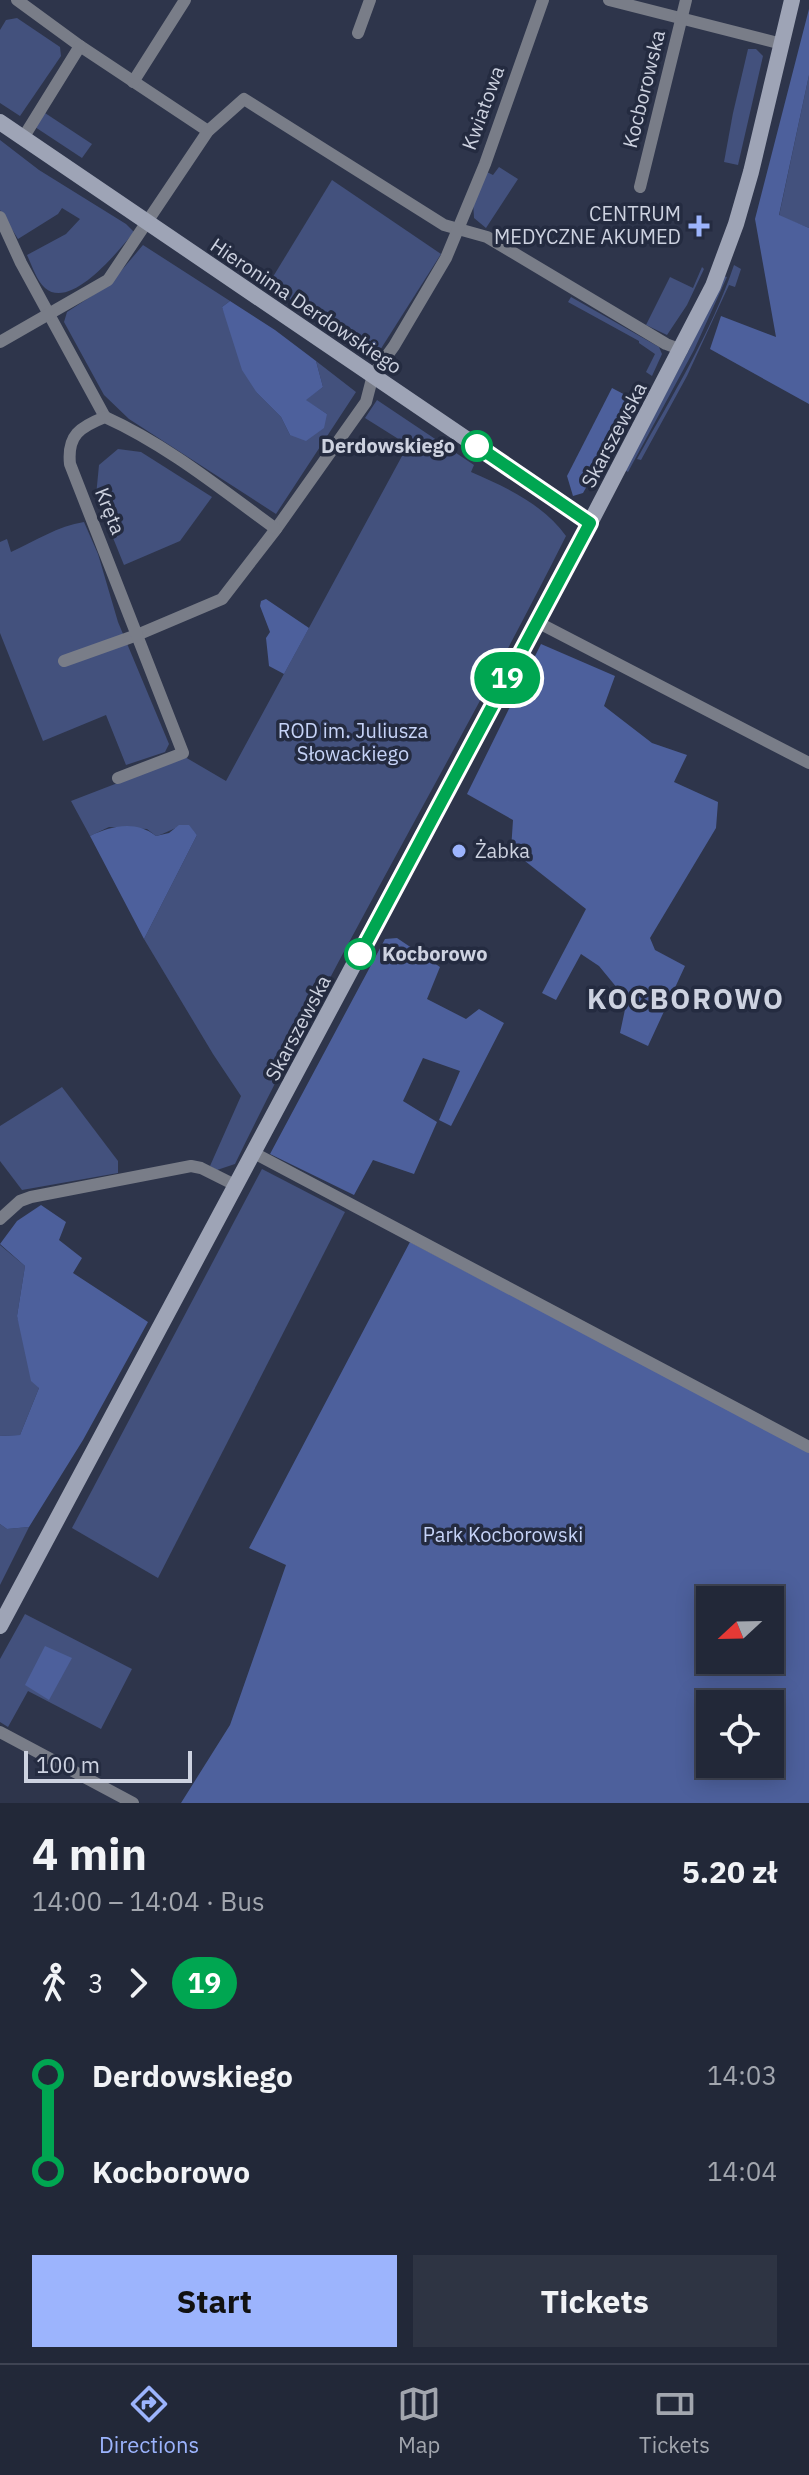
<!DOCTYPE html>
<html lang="en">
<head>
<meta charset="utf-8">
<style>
	:root { --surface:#222838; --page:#2e3443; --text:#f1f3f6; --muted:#a2a6ae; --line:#3f4453; --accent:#9cb4fd }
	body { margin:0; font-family:"IBM Plex Sans",sans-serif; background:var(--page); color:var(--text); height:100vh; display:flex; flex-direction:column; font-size:30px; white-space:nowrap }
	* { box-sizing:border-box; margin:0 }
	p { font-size:26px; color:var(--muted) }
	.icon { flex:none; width:44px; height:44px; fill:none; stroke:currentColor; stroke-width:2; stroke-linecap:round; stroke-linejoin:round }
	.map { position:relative; height:1803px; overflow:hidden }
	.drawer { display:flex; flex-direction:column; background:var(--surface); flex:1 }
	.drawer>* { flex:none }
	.badge { padding:0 16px; border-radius:26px; font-size:28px; line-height:52px }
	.needle { width:52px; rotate:248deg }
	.controls { position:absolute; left:696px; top:1586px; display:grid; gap:16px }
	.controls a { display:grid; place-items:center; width:88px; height:88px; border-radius:0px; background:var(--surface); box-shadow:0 4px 20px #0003,0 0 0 2px var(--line); font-size:40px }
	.scale { position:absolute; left:24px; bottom:20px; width:168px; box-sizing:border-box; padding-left:8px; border:4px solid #cdd2e0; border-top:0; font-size:22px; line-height:28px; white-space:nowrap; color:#cdd2e0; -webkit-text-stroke:6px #242b40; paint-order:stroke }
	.map>.badge { position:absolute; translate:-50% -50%; box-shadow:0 0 0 4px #fff }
	.legs { display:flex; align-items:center; gap:12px; height:88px; padding:0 32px; font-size:26px }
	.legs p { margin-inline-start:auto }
	.overview { display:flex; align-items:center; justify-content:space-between; height:136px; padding:0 32px }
	h1 { font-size:44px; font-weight:700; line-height:60px }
	.button { display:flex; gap:16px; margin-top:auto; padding:16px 32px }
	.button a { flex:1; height:92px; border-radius:0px; background:var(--accent); color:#111; font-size:32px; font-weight:700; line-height:92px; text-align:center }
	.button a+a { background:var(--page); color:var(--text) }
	ul { padding:0 32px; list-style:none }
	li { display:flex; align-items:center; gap:28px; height:96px; font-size:30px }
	li i { display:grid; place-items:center; width:12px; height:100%; margin:0 10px; background:currentColor }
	li i::after { content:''; width:20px; height:20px; margin:-10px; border:6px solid; border-radius:50%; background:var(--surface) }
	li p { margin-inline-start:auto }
	li:first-child i { background:linear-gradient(#0000 50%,currentColor 0) }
	li:last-child i { background:linear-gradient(currentColor 50%,#0000 0) }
	.dock { display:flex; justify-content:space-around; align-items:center; height:112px; border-top:2px solid var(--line); background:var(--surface); font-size:22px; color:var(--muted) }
	.dock a { display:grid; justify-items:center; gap:4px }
	.dock .current { color:var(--accent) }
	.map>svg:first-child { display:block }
</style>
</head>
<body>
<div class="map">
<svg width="809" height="1803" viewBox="0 0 809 1803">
	<rect width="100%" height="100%" fill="#2e354b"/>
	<g fill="#43517d">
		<polygon points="17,18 60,47 61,56 20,116 0,103 0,30 6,20"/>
		<polygon points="748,49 756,49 763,56 738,165 724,162 733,113"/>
		<polygon points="809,75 809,228 779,216"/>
		<polygon points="45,113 92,144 82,158 35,127"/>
		<path d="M0 140 39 170 126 224 134 232C119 250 71 311 45 288 37 281 32 266 27 255L66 234 80 219 62 208 58 214 18 239 0 210Z"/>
		<polygon points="499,167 518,179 486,228 474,218 473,201 487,172 493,175"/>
		<polygon points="332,180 441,254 375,358 268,285"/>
		<polygon points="143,245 230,301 222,307 257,393 281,417 290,435 327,414 305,400 323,387 316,361 356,392 276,514 129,419 104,395 64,322 67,312 110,284"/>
		<path d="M734 265 741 269 735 287 729 285 687 376 641 460 637 459C672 396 711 333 734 265Z"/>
		<polygon points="702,267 704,269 687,305 667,335 646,325 670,277 693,288"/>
		<polygon points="724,276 727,277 694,350 628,472 625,470 690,348"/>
		<polygon points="571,297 659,347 662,354 652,376 646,372 655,354 639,343 639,341 568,302"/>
		<path d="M377 400 474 465 471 472C506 487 544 505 566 536 460 747 338 951 235 1164L217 1170 210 1166 241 1096 213 1054 144 939 197 835 188 825C177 825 168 833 156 836L147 829 109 827 90 836 71 801 185 757 226 781 408 445 365 418Z"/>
		<polygon points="118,449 141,452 212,497 180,541 124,565 96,496 99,465"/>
		<path d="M84 522 98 554 118 622 169 744 165 752 126 765 106 715 43 741 0 633V542L7 539 11 552C35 541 58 526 84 522Z"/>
		<polygon points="62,1087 118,1161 118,1173 22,1190 0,1161 0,1126"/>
		<polygon points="262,1169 345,1212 158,1578 72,1528"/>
		<polygon points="0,1245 25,1266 17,1316 39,1388 20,1435 0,1436"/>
		<polygon points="0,1524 7,1529 29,1527 0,1585"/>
		<polygon points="25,1614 132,1669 101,1729 28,1691 8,1727 0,1722 0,1659"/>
	</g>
	<g fill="#4d609c" fill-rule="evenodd">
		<polygon points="809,9 809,75 779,215 809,228 809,404 710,349 721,316 776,337 755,219"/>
		<polygon points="230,301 275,330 316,361 323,387 306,400 327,414 324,428 306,441 290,435 281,417 257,393 242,370 222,307"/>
		<polygon points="612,388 635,400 583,493 573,496 567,476"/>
		<polygon points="266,599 309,628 284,674 269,666 266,638 270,632 260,606 261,601"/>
		<polygon points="541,644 615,676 604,706 652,743 687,755 674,782 718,802 716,828 650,938 655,950 685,966 648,1046 620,1033 627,1000 599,966 581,954 556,1000 542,993 586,909 511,850 513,820 467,794"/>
		<path d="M179 825H189L197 835 144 939 90 836C112 826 135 820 156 836L169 833Z"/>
		<polygon points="397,938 440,967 427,999 466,1019 479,1009 504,1023 451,1126 439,1120 460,1071 423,1058 403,1101 437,1122 414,1174 373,1160 354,1195 270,1154 385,939"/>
		<polygon points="41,1205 66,1222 59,1240 82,1258 73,1273 148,1322 83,1440 29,1527 7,1529 0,1524 0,1436 20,1435 39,1388 31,1381 17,1316 25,1266 0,1244 17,1221"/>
		<path d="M410 1242 809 1452V1803H181L230 1725 286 1565 249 1548ZM710 1600H770V1660H710ZM710 1704H770V1764H710Z"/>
		<polygon points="45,1646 72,1658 49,1700 25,1685"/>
	</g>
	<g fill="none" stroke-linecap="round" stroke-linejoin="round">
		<g stroke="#797d88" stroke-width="12">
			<polyline points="17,0 80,46 208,131"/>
			<polyline points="609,0 782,44"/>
			<polyline points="358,33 370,0"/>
			<polyline points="133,82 185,0"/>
			<polyline points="23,138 80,46"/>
			<polyline points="640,187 686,0"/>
			<polyline points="0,217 21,263 105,417"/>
			<polyline points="0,342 108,280 208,131 244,99 444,225 487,237 666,344 682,350"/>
			<polyline points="537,622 809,763"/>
			<polyline points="64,661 137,635 222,599 276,529 366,402 373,375 394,346 446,258 485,164 543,0"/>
			<path d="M118 778 183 753 70 464C67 435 80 427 105 417 167 445 221 489 276 529"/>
			<polyline points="254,1153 809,1447"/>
			<polyline points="0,1219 20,1201 31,1197 191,1166 201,1168 237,1186"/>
			<polyline points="0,1732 133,1803"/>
		</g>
		<g stroke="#9ea4b6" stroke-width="16">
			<polyline points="0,122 590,523"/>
			<polyline points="0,1626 590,523 713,286 736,224 751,172 792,0"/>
		</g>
	</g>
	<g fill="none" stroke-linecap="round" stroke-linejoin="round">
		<defs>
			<polyline id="line-1" points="360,954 590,523 477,446"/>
		</defs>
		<use href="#line-1" stroke="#fff" stroke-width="18"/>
		<use href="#line-1" stroke="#00a651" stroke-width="12"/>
	</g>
	<g fill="#9cb4fd" stroke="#242b40" stroke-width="3">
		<path d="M695 214h8v8h8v8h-8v8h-8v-8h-8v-8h8z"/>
		<circle cx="459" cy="851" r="8"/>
	</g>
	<g fill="#fff" stroke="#00a651" stroke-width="4">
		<circle cx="477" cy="446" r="14"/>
		<circle cx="360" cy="954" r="14"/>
	</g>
	<g text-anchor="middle" stroke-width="7" stroke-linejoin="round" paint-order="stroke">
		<g font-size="20" fill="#cdd2e0" stroke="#242b40">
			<text transform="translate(644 89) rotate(-76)" y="7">Kocborowska</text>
			<text transform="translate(483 108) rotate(-70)" y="7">Kwiatowa</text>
			<text transform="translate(306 306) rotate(34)" y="7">Hieronima Derdowskiego</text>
			<text transform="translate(614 435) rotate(-62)" y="7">Skarszewska</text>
			<text transform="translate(110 511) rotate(68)" y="7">Kręta</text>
			<text transform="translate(298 1028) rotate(-62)" y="7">Skarszewska</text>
		</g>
		<g font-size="20" fill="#cdd2e0" stroke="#242b40" text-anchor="end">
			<text x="681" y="221">CENTRUM<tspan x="681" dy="23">MEDYCZNE AKUMED</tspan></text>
			<text x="475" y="858" text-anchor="start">Żabka</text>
		</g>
		<g font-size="20" font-weight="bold" fill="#cdd2e0" stroke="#242b40" text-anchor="end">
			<text x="455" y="453">Derdowskiego</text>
			<text x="382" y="961" text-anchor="start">Kocborowo</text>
		</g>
		<g font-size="20" fill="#c6d3f7" stroke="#242b40">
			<text x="353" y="738">ROD im. Juliusza<tspan x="353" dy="23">Słowackiego</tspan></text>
			<text x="503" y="1542">Park Kocborowski</text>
		</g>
		<g font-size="28" font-weight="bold" letter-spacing="2" fill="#cdd2e0" stroke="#242b40">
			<text x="686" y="1009">KOCBOROWO</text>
		</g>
	</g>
</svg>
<div class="controls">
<a><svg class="needle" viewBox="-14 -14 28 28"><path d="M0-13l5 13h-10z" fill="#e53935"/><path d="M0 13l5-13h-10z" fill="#a2a6ae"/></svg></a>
<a><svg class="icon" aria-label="locate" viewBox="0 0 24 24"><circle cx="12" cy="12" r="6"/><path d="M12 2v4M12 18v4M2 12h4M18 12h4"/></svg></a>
</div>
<div class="scale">100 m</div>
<b class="badge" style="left:507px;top:678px;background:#00a651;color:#fff">19</b>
</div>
<section class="drawer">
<div class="overview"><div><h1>4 min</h1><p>14:00 – 14:04 · Bus</p></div><b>5.20 zł</b></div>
<div class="legs"><svg class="icon" aria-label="walk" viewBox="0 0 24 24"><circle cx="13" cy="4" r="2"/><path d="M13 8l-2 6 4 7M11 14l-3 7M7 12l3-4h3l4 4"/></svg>3<svg class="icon" aria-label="forward" viewBox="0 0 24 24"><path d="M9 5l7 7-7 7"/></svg><b class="badge" style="background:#00a651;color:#fff">19</b></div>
<ul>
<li><i style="color:#00a651"></i><b>Derdowskiego</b><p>14:03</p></li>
<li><i style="color:#00a651"></i><b>Kocborowo</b><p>14:04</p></li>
</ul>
<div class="button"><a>Start</a><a>Tickets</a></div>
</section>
<nav class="dock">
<a class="current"><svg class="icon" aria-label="directions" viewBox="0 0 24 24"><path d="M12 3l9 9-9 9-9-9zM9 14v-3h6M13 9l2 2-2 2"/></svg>Directions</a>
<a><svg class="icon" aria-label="map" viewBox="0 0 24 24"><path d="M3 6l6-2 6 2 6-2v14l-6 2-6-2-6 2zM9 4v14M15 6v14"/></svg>Map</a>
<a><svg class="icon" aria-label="tickets" viewBox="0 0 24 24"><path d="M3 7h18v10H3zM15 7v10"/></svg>Tickets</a>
</nav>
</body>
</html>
